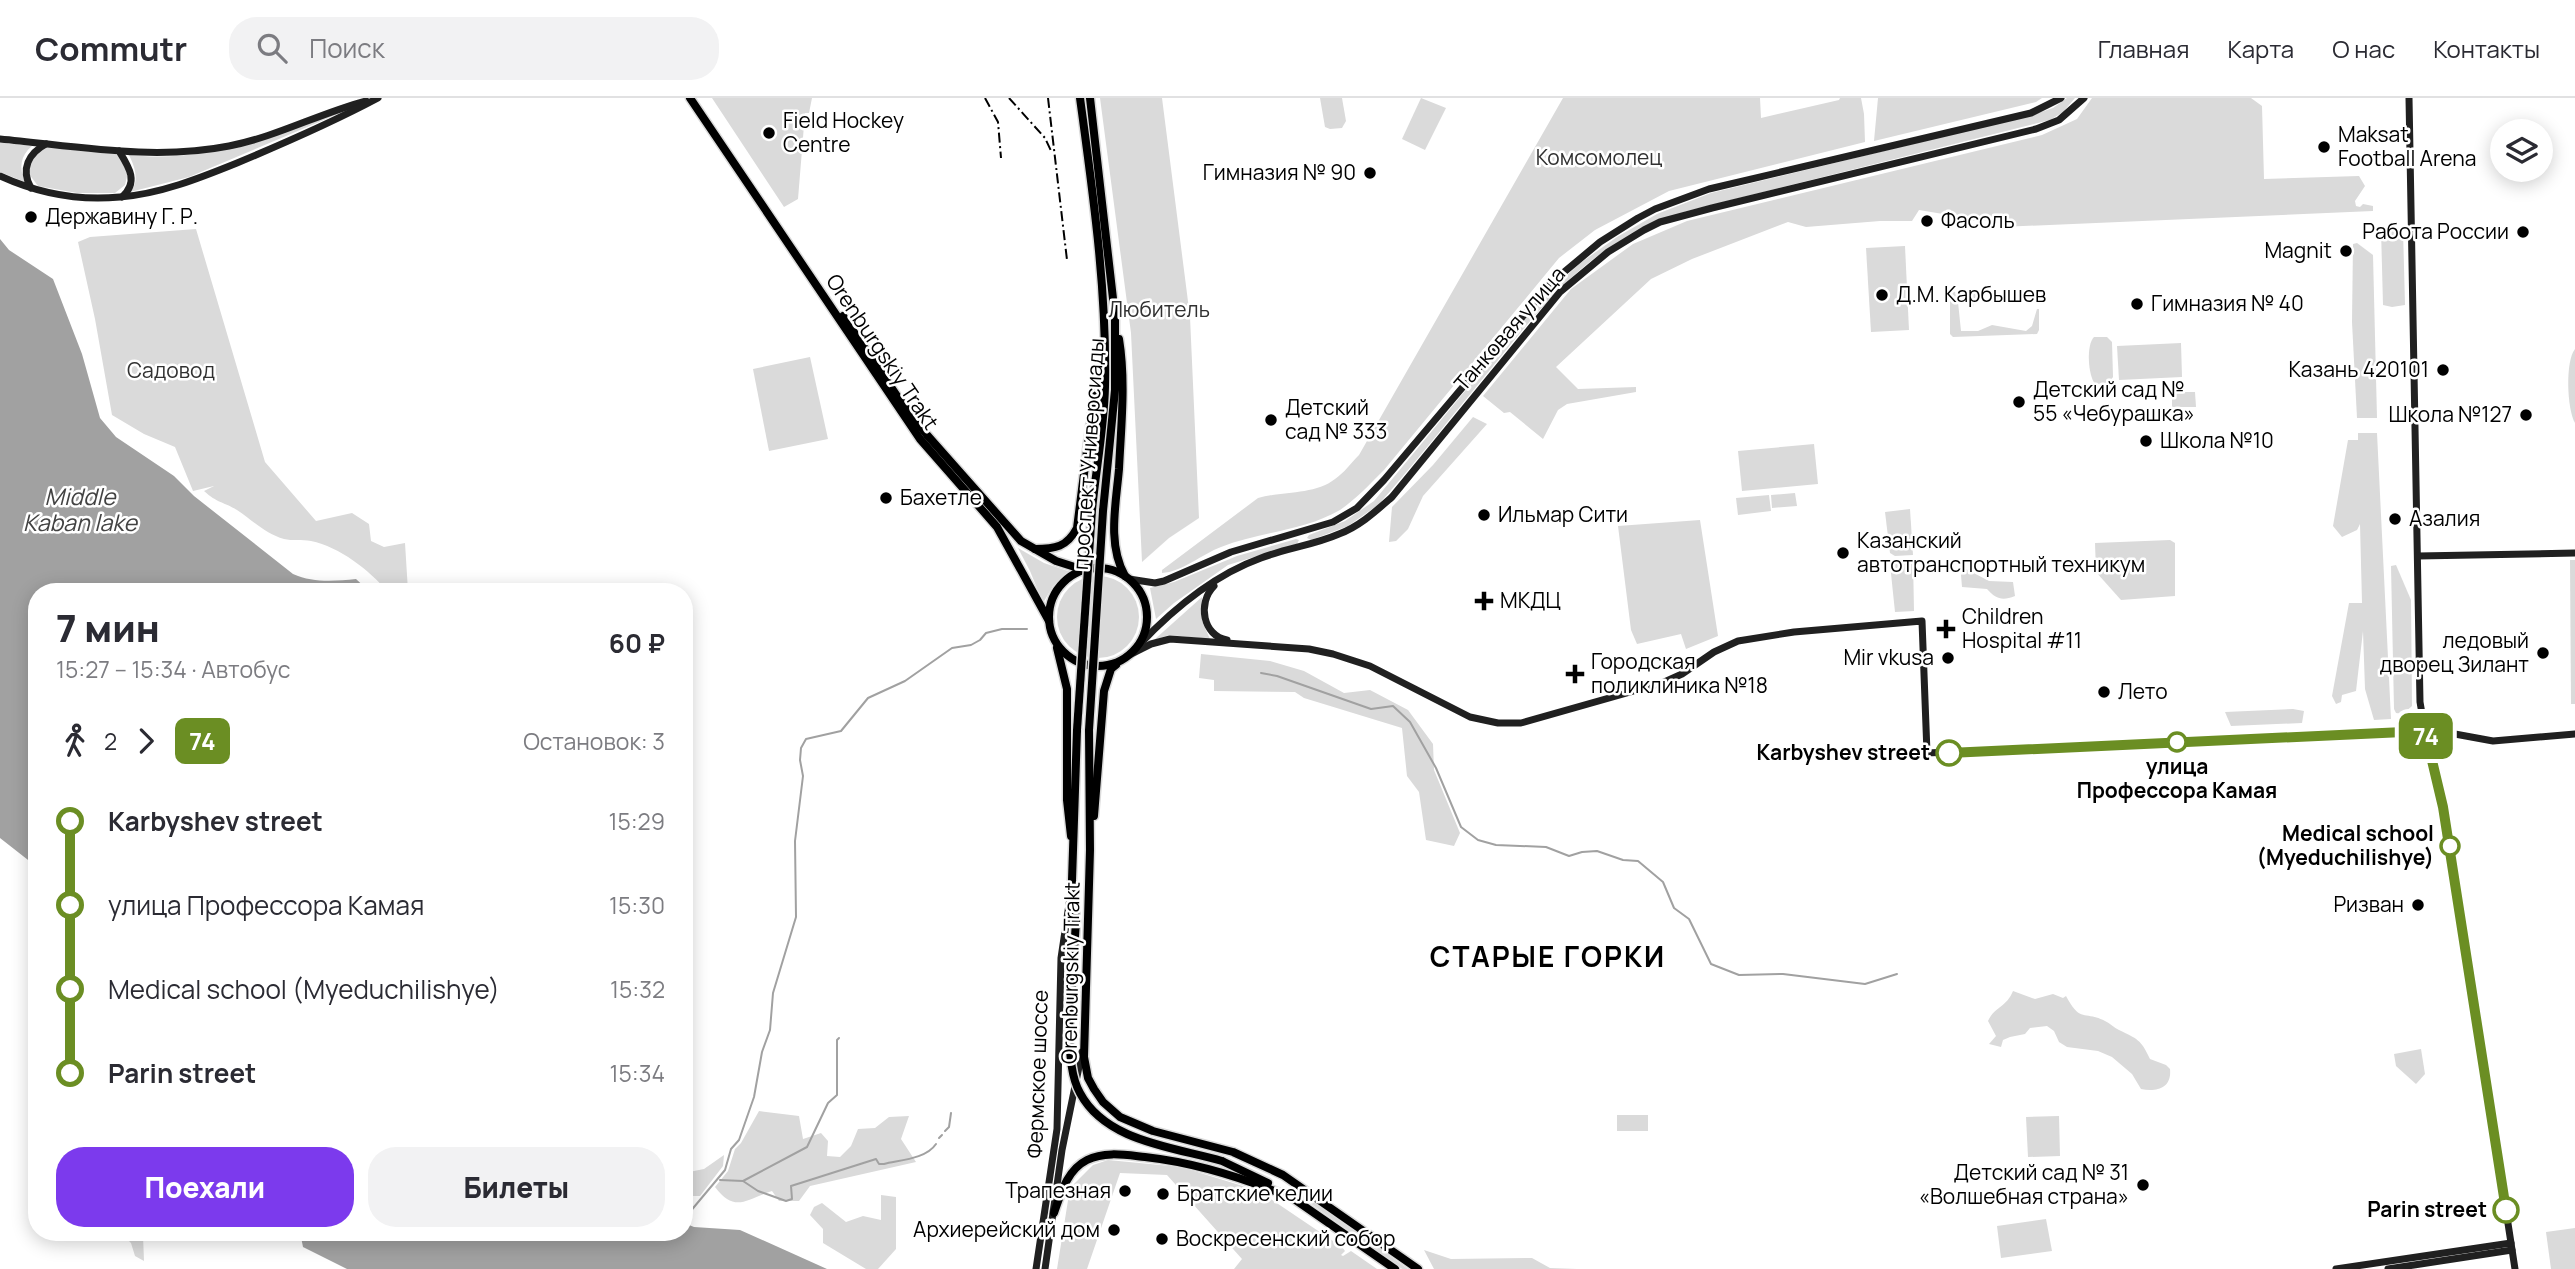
<!DOCTYPE html>
<html lang="ru">
<head>
<meta charset="utf-8">
<style>
	:root { --surface:#fff; --page:#f2f2f3; --text:#2b2b33; --muted:#7c7c81; --line:#e1e1e2; --accent:#7c3aed }
	body { margin:0; font-family:Manrope,sans-serif; background:var(--page); color:var(--text); height:100vh; display:flex; flex-direction:column; font-size:26px; white-space:nowrap }
	* { box-sizing:border-box; margin:0 }
	p { font-size:23px; color:var(--muted) }
	.icon { flex:none; width:38px; height:38px; fill:none; stroke:currentColor; stroke-width:2; stroke-linecap:round; stroke-linejoin:round }
	.map { position:relative; flex:1; overflow:hidden }
	.side { position:absolute; left:28px; top:485px; width:665px; height:658px; display:flex; flex-direction:column; background:var(--surface); border-radius:28px; box-shadow:0 4px 18px #0003 }
	.side>* { flex:none }
	.badge { padding:0 14px; border-radius:10px; font-size:24px; line-height:46px }
	.tools { position:absolute; left:2490px; top:21px; display:grid; gap:14px }
	.tools a { display:grid; place-items:center; width:63px; height:63px; border-radius:50%; background:var(--surface); box-shadow:0 4px 18px #0003; font-size:35px }
	.map>.badge { position:absolute; translate:-50% -50%; box-shadow:0 0 0 4px #fff }
	.legs { display:flex; align-items:center; gap:10px; height:77px; padding:0 28px; font-size:23px }
	.legs p { margin-inline-start:auto }
	.overview { display:flex; align-items:center; justify-content:space-between; height:119px; padding:0 28px }
	h1 { font-size:38px; font-weight:800; line-height:52px }
	.primary-button { display:flex; gap:14px; margin-top:auto; padding:14px 28px }
	.primary-button a { flex:1; height:80px; border-radius:28px; background:var(--accent); color:#fff; font-size:28px; font-weight:800; line-height:80px; text-align:center }
	.primary-button a+a { background:var(--page); color:var(--text) }
	ul { padding:0 28px; list-style:none }
	li { display:flex; align-items:center; gap:24px; height:84px; font-size:26px }
	li i { display:grid; place-items:center; width:10px; height:100%; margin:0 9px; background:currentColor }
	li i::after { content:''; width:18px; height:18px; margin:-9px; border:5px solid; border-radius:50%; background:var(--surface) }
	li p { margin-inline-start:auto }
	li:first-child i { background:linear-gradient(#0000 50%,currentColor 0) }
	li:last-child i { background:linear-gradient(currentColor 50%,#0000 0) }
	header { display:flex; align-items:center; gap:42px; box-sizing:border-box; height:98px; padding:0 35px; background:var(--surface); border-bottom:2px solid var(--line) }
	header strong { font-size:33px }
	nav { display:flex; gap:38px; margin-inline-start:auto; font-size:24px }
	.search { width:490px; height:63px; background:var(--page); display:flex; align-items:center; gap:18px; box-sizing:border-box; padding:0 24px; border-radius:28px; color:var(--muted); font-size:26px }
	.map>svg:first-child { display:block }
</style>
</head>
<body>
<header>
<strong>Commutr</strong>
<div class="search"><svg class="icon" aria-label="search" viewBox="0 0 24 24"><circle cx="10" cy="10" r="6"/><path d="M15 15l6 6"/></svg>Поиск</div>
<nav><a>Главная</a><a>Карта</a><a>О нас</a><a>Контакты</a></nav>
</header>
<div class="map">
<svg width="2575" height="1171" viewBox="0 0 2575 1171">
	<rect width="100%" height="100%" fill="#fff"/>
	<g fill="#dadada">
		<polygon points="712,0 812,0 809,15 805,15 798,101 784,109"/>
		<polygon points="1100,0 1162,0 1190,219 1199,420 1169,440 1142,464 1131,235"/>
		<polygon points="1320,0 1342,0 1346,23 1342,30 1330,31 1325,29"/>
		<polygon points="1421,0 1446,10 1425,52 1402,41"/>
		<path d="M1563 0H1760L1761 20 1839 2 1840 0H1861L1864 16 1865 44 1669 93 1595 132 1559 160 1384 372C1370 386 1356 401 1340 412 1304 433 1259 434 1221 449 1202 456 1182 474 1162 475V472L1258 400C1282 393 1315 397 1335 381 1344 375 1351 365 1359 357Z"/>
		<polygon points="1878,0 2042,0 2036,4 1874,43"/>
		<path d="M2067 0H2075L2063 14 2050 22 1687 113C1595 142 1552 195 1494 267 1455 314 1418 362 1378 407L1348 428 1311 442 1307 440 1309 437 1345 423 1374 403 1537 206 1579 166 1617 139 1657 116 1711 95 2032 17 2053 10Z"/>
		<polygon points="2092,0 2251,0 2262,8 2264,81 2359,78 2365,88 2355,103 2356,108 2360,109 2363,106 2373,108 2373,113 2001,129 1996,122 1952,123 1943,116 1919,112 1912,123 1880,123 1806,129 1788,124 1692,161 1651,181 1556,269 1578,291 1636,289 1636,294 1567,306 1558,312 1543,341 1510,314 1504,315 1483,298 1571,191 1633,146 1687,123 2042,37 2077,21"/>
		<path d="M364 5 189 79 130 94C140 84 135 69 129 57 213 66 286 32 364 5Z"/>
		<path d="M0 44 32 48C20 58 19 70 25 84L0 74Z"/>
		<polygon points="44,48 114,55 119,58 128,74 125,87 115,95 77,95 38,88 29,76 28,65"/>
		<path d="M196 131 265 364 316 423 352 415 369 426 371 443 384 449 405 445 408 493H387C369 472 340 449 311 443 302 441 292 443 284 441 266 436 252 422 237 412 224 404 217 405 204 393L214 388 193 393 175 349 144 336 112 317 95 221 78 144 90 139Z"/>
		<polygon points="2381,131 2403,131 2405,207 2392,209 2383,207"/>
		<polygon points="2357,145 2373,157 2377,320 2357,320 2352,224 2353,146"/>
		<polygon points="1905,148 1909,232 1871,234 1866,150"/>
		<polygon points="1952,192 1959,197 1974,192 1977,196 1973,209 1964,204 1958,204 1961,233 1978,233 1992,227 2026,233 2032,228 2037,211 2039,211 2039,232 2037,236 1953,239 1950,236 1950,194"/>
		<path d="M2094 239H2107L2112 244 2113 279 2109 285 2095 286C2088 277 2086 247 2094 239Z"/>
		<polygon points="2181,245 2182,279 2119,282 2117,248"/>
		<path d="M2575 251V325C2567 312 2565 263 2575 251Z"/>
		<polygon points="810,259 828,341 769,353 753,271"/>
		<polygon points="2172,294 2195,294 2196,309 2172,309"/>
		<polygon points="1473,319 1487,326 1423,398 1408,431 1396,443 1389,444 1392,409 1433,367"/>
		<polygon points="2358,335 2377,335 2391,621 2374,622 2365,591 2363,533 2356,593 2342,597 2341,604 2336,606 2332,598 2349,505 2362,505 2360,426 2357,432 2342,439 2333,428 2348,342 2358,342"/>
		<polygon points="1814,346 1818,386 1742,393 1738,353"/>
		<polygon points="1795,395 1797,408 1772,410 1771,397"/>
		<polygon points="1769,397 1771,413 1738,417 1736,400"/>
		<polygon points="1910,411 1913,457 1895,458 1890,455 1885,414"/>
		<polygon points="1700,422 1718,538 1686,551 1681,536 1637,546 1631,532 1618,428"/>
		<polygon points="1296,441 1299,442 1297,446 1228,467 1174,505 1156,521 1150,490 1174,484 1237,458"/>
		<polygon points="2170,442 2175,445 2175,498 2121,502 2096,474 2095,445"/>
		<polygon points="1018,450 1044,465 1071,474 1053,488 1043,505 1030,473"/>
		<polygon points="1913,461 1914,513 1895,514 1890,466 1894,466 1896,462"/>
		<polygon points="2570,462 2575,462 2575,606 2571,606"/>
		<polygon points="2396,467 2411,502 2412,608 2403,616 2396,615 2394,611 2391,468"/>
		<path d="M1966 471 1989 483 2013 484 2015 498C2002 503 1996 501 1987 491L1962 489 1961 477Z"/>
		<circle cx="1098" cy="519" r="41"/>
		<polygon points="1202,499 1202,523 1210,541 1169,537 1154,542"/>
		<polygon points="1201,556 1270,563 1304,573 1344,595 1370,592 1408,612 1433,646 1434,672 1460,735 1454,748 1426,742 1419,694 1407,678 1402,630 1304,600 1295,594 1214,593 1214,582 1199,580"/>
		<polygon points="2293,611 2304,613 2302,625 2231,628 2225,614"/>
		<path d="M2013 893 2035 901 2053 896 2063 900 2066 898C2081 926 2084 912 2105 923 2110 925 2114 930 2119 932 2137 941 2141 941 2150 961L2166 967 2170 971C2172 991 2156 994 2141 991L2132 976 2112 959 2098 953 2067 949 2059 944 2054 933 2047 928 2030 930 2025 936 2010 939 2003 942 2001 949 1989 946 1996 938 1988 923C1995 908 2006 910 2013 893Z"/>
		<polygon points="2421,951 2425,976 2416,986 2396,968 2394,956"/>
		<path d="M759 1013 799 1018 803 1041 821 1035 828 1043 827 1058 840 1059 851 1048 858 1031 875 1030 889 1019 909 1018 901 1041 916 1064 810 1088 799 1103H779L772 1093C745 1102 735 1115 715 1089L728 1073 735 1051 741 1045Z"/>
		<rect x="1617" y="1017" width="31" height="16"/>
		<polygon points="2059,1018 2060,1058 2028,1059 2026,1019"/>
		<polygon points="724,1057 723,1068 700,1098 684,1098 684,1075 704,1071"/>
		<polygon points="1108,1062 1181,1069 1259,1093 1342,1149 1345,1153 1341,1157 1343,1158 1351,1153 1377,1171 1234,1171 1242,1161 1167,1077 1120,1075 1087,1171 1057,1171 1070,1090 1093,1067"/>
		<polygon points="1295,1090 1408,1171 1402,1171 1293,1093"/>
		<polygon points="881,1097 896,1099 896,1151 878,1171 866,1171 823,1145 823,1131 810,1117 814,1109 822,1105 846,1124 863,1118 881,1122"/>
		<polygon points="2046,1121 2052,1153 2001,1160 1997,1128"/>
		<polygon points="2575,1130 2575,1171 2551,1171 2546,1134"/>
		<polygon points="120,1134 143,1137 144,1163 135,1158 131,1145"/>
		<polygon points="1424,1152 1451,1161 1532,1160 1550,1170 1577,1171 1434,1171"/>
	</g>
	<g fill="#a1a1a1">
		<path d="M0 141 9 152 53 181 82 256 100 320 116 339 174 378 194 398 293 476C313 485 335 483 356 481L369 493 37 494V769L0 740Z"/>
		<polygon points="684,1125 694,1129 740,1132 827,1171 347,1171 303,1149 300,1134 684,1134"/>
	</g>
	<g fill="none" stroke-linecap="round" stroke-linejoin="round">
		<g stroke="#a1a1a1" stroke-width="2">
			<polyline points="1261,575 1277,578 1371,611 1393,608 1410,624 1436,670 1461,729 1478,742 1496,747 1546,749 1569,758 1582,754 1597,753 1623,762 1638,763 1663,784 1674,810 1689,821 1711,866 1739,877 1783,876 1865,886 1897,876"/>
			<polyline points="945,1033 949,1029 951,1015"/>
			<polyline points="939,1040 942,1037"/>
			<path d="M720 1082 743 1083 758 1093 786 1103 792 1101 791 1088 876 1061 879 1066H884C900 1062 926 1061 936 1046"/>
			<polyline points="743,1083 807,1049 828,1005 837,997 837,942 839,940"/>
			<polyline points="684,1121 725,1072 731,1051 739,1042 754,999 762,954 770,932 773,895 796,819 795,743 803,678 800,662 801,650 806,641 841,633 868,600 905,583 952,550 971,547 980,542 986,535 1002,531 1027,531"/>
		</g>
		<defs>
			<g id="primary">
				<polyline points="690,0 920,341 997,429 1049,523"/>
				<path d="M1080 0C1093 96 1107 192 1105 289 1104 330 1096 371 1092 412"/>
				<polyline points="1090,0 1115,218 1115,292 1103,413"/>
				<polyline points="843,218 897,298 927,337 1021,443 1056,463 1081,471 1098,470"/>
				<path d="M1119 241C1126 284 1121 328 1119 371 1116 406 1107 446 1125 478"/>
				<path d="M1035 451C1055 451 1067 449 1077 430L1101 244"/>
				<circle cx="1098" cy="519" r="49"/>
				<polyline points="1057,550 1067,591 1067,702 1071,738"/>
				<polyline points="1089,632 1090,752 1084,959 1088,980 1094,991 1103,1004 1120,1019 1153,1033 1233,1054 1283,1077 1418,1171"/>
				<polyline points="1094,718 1104,593 1111,571 1116,567"/>
				<polyline points="1069,932 1076,823 1072,782 1077,632"/>
				<polyline points="1222,1063 1268,1085"/>
				<polyline points="1291,1099 1395,1171"/>
				<path d="M1054 1115C1061 1095 1067 1072 1087 1062 1105 1053 1126 1057 1145 1059 1198 1065 1245 1080 1294 1101"/>
			</g>
		</defs>
		<use href="#primary" stroke="#dbdbdb" stroke-width="11"/>
		<g stroke="#202020" stroke-width="7">
			<polyline points="2409,0 2420,604 2425,633 2440,689 2450,748 2515,1171"/>
			<path d="M0 41C76 48 153 63 229 48 276 39 320 15 366 3"/>
			<path d="M119 53C129 69 139 84 122 99"/>
			<path d="M0 78C37 95 79 103 120 99 160 96 200 80 237 65 285 45 333 24 378 0"/>
			<path d="M31 90C20 71 29 55 46 46"/>
			<polyline points="2418,458 2575,455"/>
			<polyline points="1129,481 1155,485 1164,483 1231,454 1333,424 1357,410 1384,382 1551,185 1600,144 1638,120 1655,111 1709,91 2031,15 2061,0"/>
			<path d="M1214 488C1197 505 1203 538 1227 542"/>
			<path d="M1139 547C1173 511 1214 477 1261 460 1287 450 1314 447 1339 436 1360 428 1376 413 1392 399L1560 194 1608 154 1644 132 1660 124 1712 110 2036 31 2059 22 2084 0"/>
			<polyline points="1131,556 1151,546 1170,541 1309,551 1333,556 1370,568 1470,619 1498,625 1521,625 1662,585 1682,576 1714,554 1738,543 1794,534 1922,523 1927,655 2408,633 2444,634 2493,643 2575,636"/>
			<polyline points="1036,1171 1057,1031 1061,860 1071,793"/>
			<polyline points="1045,1171 1062,1052 1082,954"/>
			<polyline points="2336,1171 2511,1145"/>
			<polyline points="2388,1171 2512,1152"/>
		</g>
		<use href="#primary" stroke="#000" stroke-width="8"/>
		<g stroke="#000" stroke-width="2" stroke-dasharray="10 3.5 2 3.5" stroke-linecap="butt">
			<polyline points="985,0 998,24 1001,60"/>
			<polyline points="1009,0 1045,40 1052,55"/>
			<polyline points="1048,0 1067,162"/>
		</g>
		<defs>
			<g id="primary-bridge">
				<polyline points="1077,632 1092,412"/>
				<polyline points="1089,632 1103,413"/>
				<path d="M1069 932C1070 952 1070 977 1080 995 1106 1044 1174 1049 1222 1063"/>
			</g>
		</defs>
		<use href="#primary-bridge" stroke="#dbdbdb" stroke-width="11" stroke-linecap="butt"/>
		<use href="#primary-bridge" stroke="#000" stroke-width="8"/>
	</g>
	<g fill="none" stroke-linecap="round" stroke-linejoin="round">
		<defs>
			<polyline id="line-1" points="1949,655 2425,633 2443,709 2506,1112"/>
		</defs>
		<use href="#line-1" stroke="#fff" stroke-width="16"/>
		<use href="#line-1" stroke="#6b8e23" stroke-width="10"/>
	</g>
	<g fill="#000" stroke="#fff" stroke-width="2.5">
		<circle cx="769" cy="35" r="7"/>
		<circle cx="2324" cy="49" r="7"/>
		<circle cx="1370" cy="75" r="7"/>
		<circle cx="31" cy="119" r="7"/>
		<circle cx="1927" cy="123" r="7"/>
		<circle cx="2523" cy="134" r="7"/>
		<circle cx="2346" cy="153" r="7"/>
		<circle cx="1882" cy="197" r="7"/>
		<circle cx="2137" cy="206" r="7"/>
		<circle cx="2443" cy="272" r="7"/>
		<circle cx="2019" cy="304" r="7"/>
		<circle cx="2526" cy="317" r="7"/>
		<circle cx="1271" cy="322" r="7"/>
		<circle cx="2146" cy="343" r="7"/>
		<circle cx="886" cy="400" r="7"/>
		<circle cx="1484" cy="417" r="7"/>
		<circle cx="2395" cy="421" r="7"/>
		<circle cx="1843" cy="455" r="7"/>
		<path d="M1480.5 492.5h7v7h7v7h-7v7h-7v-7h-7v-7h7z"/>
		<path d="M1942.5 520.5h7v7h7v7h-7v7h-7v-7h-7v-7h7z"/>
		<circle cx="2543" cy="555" r="7"/>
		<circle cx="1948" cy="560" r="7"/>
		<path d="M1571.5 565.5h7v7h7v7h-7v7h-7v-7h-7v-7h7z"/>
		<circle cx="2104" cy="594" r="7"/>
		<circle cx="2418" cy="807" r="7"/>
		<circle cx="2143" cy="1087" r="7"/>
		<circle cx="1125" cy="1093" r="7"/>
		<circle cx="1163" cy="1096" r="7"/>
		<circle cx="1114" cy="1132" r="7"/>
		<circle cx="1162" cy="1141" r="7"/>
	</g>
	<g fill="#fff" stroke="#6b8e23" stroke-width="3.5">
		<circle cx="2177" cy="644" r="9"/>
		<circle cx="1949" cy="655" r="12"/>
		<circle cx="2450" cy="748" r="9"/>
		<circle cx="2506" cy="1112" r="12"/>
	</g>
	<g text-anchor="middle" stroke-width="5" stroke-linejoin="round" paint-order="stroke">
		<g font-size="21" fill="#000" stroke="#fff" text-anchor="start">
			<text x="783" y="30">Field Hockey<tspan x="783" dy="24">Centre</tspan></text>
			<text x="2338" y="44">Maksat<tspan x="2338" dy="24">Football Arena</tspan></text>
			<text x="1356" y="82" text-anchor="end">Гимназия № 90</text>
			<text x="45" y="126">Державину Г. Р.</text>
			<text x="1941" y="130">Фасоль</text>
			<text x="2509" y="141" text-anchor="end">Работа России</text>
			<text x="2332" y="160" text-anchor="end">Magnit</text>
			<text x="1896" y="204">Д.М. Карбышев</text>
			<text x="2151" y="213">Гимназия № 40</text>
			<text x="2429" y="279" text-anchor="end">Казань 420101</text>
			<text x="2033" y="299">Детский сад №<tspan x="2033" dy="24">55 «Чебурашка»</tspan></text>
			<text x="1285" y="317">Детский<tspan x="1285" dy="24">сад № 333</tspan></text>
			<text x="2512" y="324" text-anchor="end">Школа №127</text>
			<text x="2160" y="350">Школа №10</text>
			<text x="900" y="407">Бахетле</text>
			<text x="1498" y="424">Ильмар Сити</text>
			<text x="2409" y="428">Азалия</text>
			<text x="1857" y="450">Казанский<tspan x="1857" dy="24">автотранспортный техникум</tspan></text>
			<text x="1500" y="510">МКДЦ</text>
			<text x="1962" y="526">Children<tspan x="1962" dy="24">Hospital #11</tspan></text>
			<text x="2529" y="550" text-anchor="end">ледовый<tspan x="2529" dy="24">дворец Зилант</tspan></text>
			<text x="1934" y="567" text-anchor="end">Mir vkusa</text>
			<text x="1591" y="571">Городская<tspan x="1591" dy="24">поликлиника №18</tspan></text>
			<text x="2118" y="601">Лето</text>
			<text x="2404" y="814" text-anchor="end">Ризван</text>
			<text x="2129" y="1082" text-anchor="end">Детский сад № 31<tspan x="2129" dy="24">«Волшебная страна»</tspan></text>
			<text x="1111" y="1100" text-anchor="end">Трапезная</text>
			<text x="1177" y="1103">Братские келии</text>
			<text x="1100" y="1139" text-anchor="end">Архиерейский дом</text>
			<text x="1176" y="1148">Воскресенский собор</text>
		</g>
		<g font-size="21" fill="#313131" stroke="#fff">
			<text x="1599" y="67">Комсомолец</text>
			<text x="1159" y="219">Любитель</text>
			<text x="171" y="280">Садовод</text>
		</g>
		<g font-size="21" fill="#000" stroke="#fff">
			<text transform="translate(1510 231) rotate(-49)" y="7">Танковая улица</text>
			<text transform="translate(882 254) rotate(56)" y="7">Orenburgskiy Trakt</text>
			<text transform="translate(1089 356) rotate(-86)" y="7">проспект Универсиады</text>
			<text transform="translate(1071 875) rotate(-89)" y="7">Orenburgskiy Trakt</text>
			<text transform="translate(1038 976) rotate(-88)" y="7">Фермское шоссе</text>
		</g>
		<g font-size="21" font-weight="bold" fill="#000" stroke="#fff" text-anchor="end">
			<text x="1930" y="662">Karbyshev street</text>
			<text x="2177" y="676" text-anchor="middle">улица<tspan x="2177" dy="24">Профессора Камая</tspan></text>
			<text x="2434" y="743">Medical school<tspan x="2434" dy="24">(Myeduchilishye)</tspan></text>
			<text x="2487" y="1119">Parin street</text>
		</g>
		<g font-size="23" font-style="italic" fill="#424242" stroke="#fff">
			<text x="80" y="407">Middle<tspan x="80" dy="26">Kaban lake</tspan></text>
		</g>
		<g font-size="28" font-weight="bold" letter-spacing="2" fill="#000" stroke="#fff">
			<text x="1548" y="869">СТАРЫЕ ГОРКИ</text>
		</g>
	</g>
</svg>
<div class="tools">
<a><svg class="icon" aria-label="layers" viewBox="0 0 24 24"><path d="M12 4l9 5-9 5-9-5zM3 14l9 5 9-5"/></svg></a>
</div>
<b class="badge" style="left:2426px;top:638px;background:#6b8e23;color:#fff">74</b>
<section class="side">
<div class="overview"><div><h1>7 мин</h1><p>15:27 – 15:34 · Автобус</p></div><b>60 ₽</b></div>
<div class="legs"><svg class="icon" aria-label="walk" viewBox="0 0 24 24"><circle cx="13" cy="4" r="2"/><path d="M13 8l-2 6 4 7M11 14l-3 7M7 12l3-4h3l4 4"/></svg>2<svg class="icon" aria-label="forward" viewBox="0 0 24 24"><path d="M9 5l7 7-7 7"/></svg><b class="badge" style="background:#6b8e23;color:#fff">74</b><p>Остановок: 3</p></div>
<ul>
<li><i style="color:#6b8e23"></i><b>Karbyshev street</b><p>15:29</p></li>
<li><i style="color:#6b8e23"></i><span>улица Профессора Камая</span><p>15:30</p></li>
<li><i style="color:#6b8e23"></i><span>Medical school (Myeduchilishye)</span><p>15:32</p></li>
<li><i style="color:#6b8e23"></i><b>Parin street</b><p>15:34</p></li>
</ul>
<div class="primary-button"><a>Поехали</a><a>Билеты</a></div>
</section>
</div>
</body>
</html>
